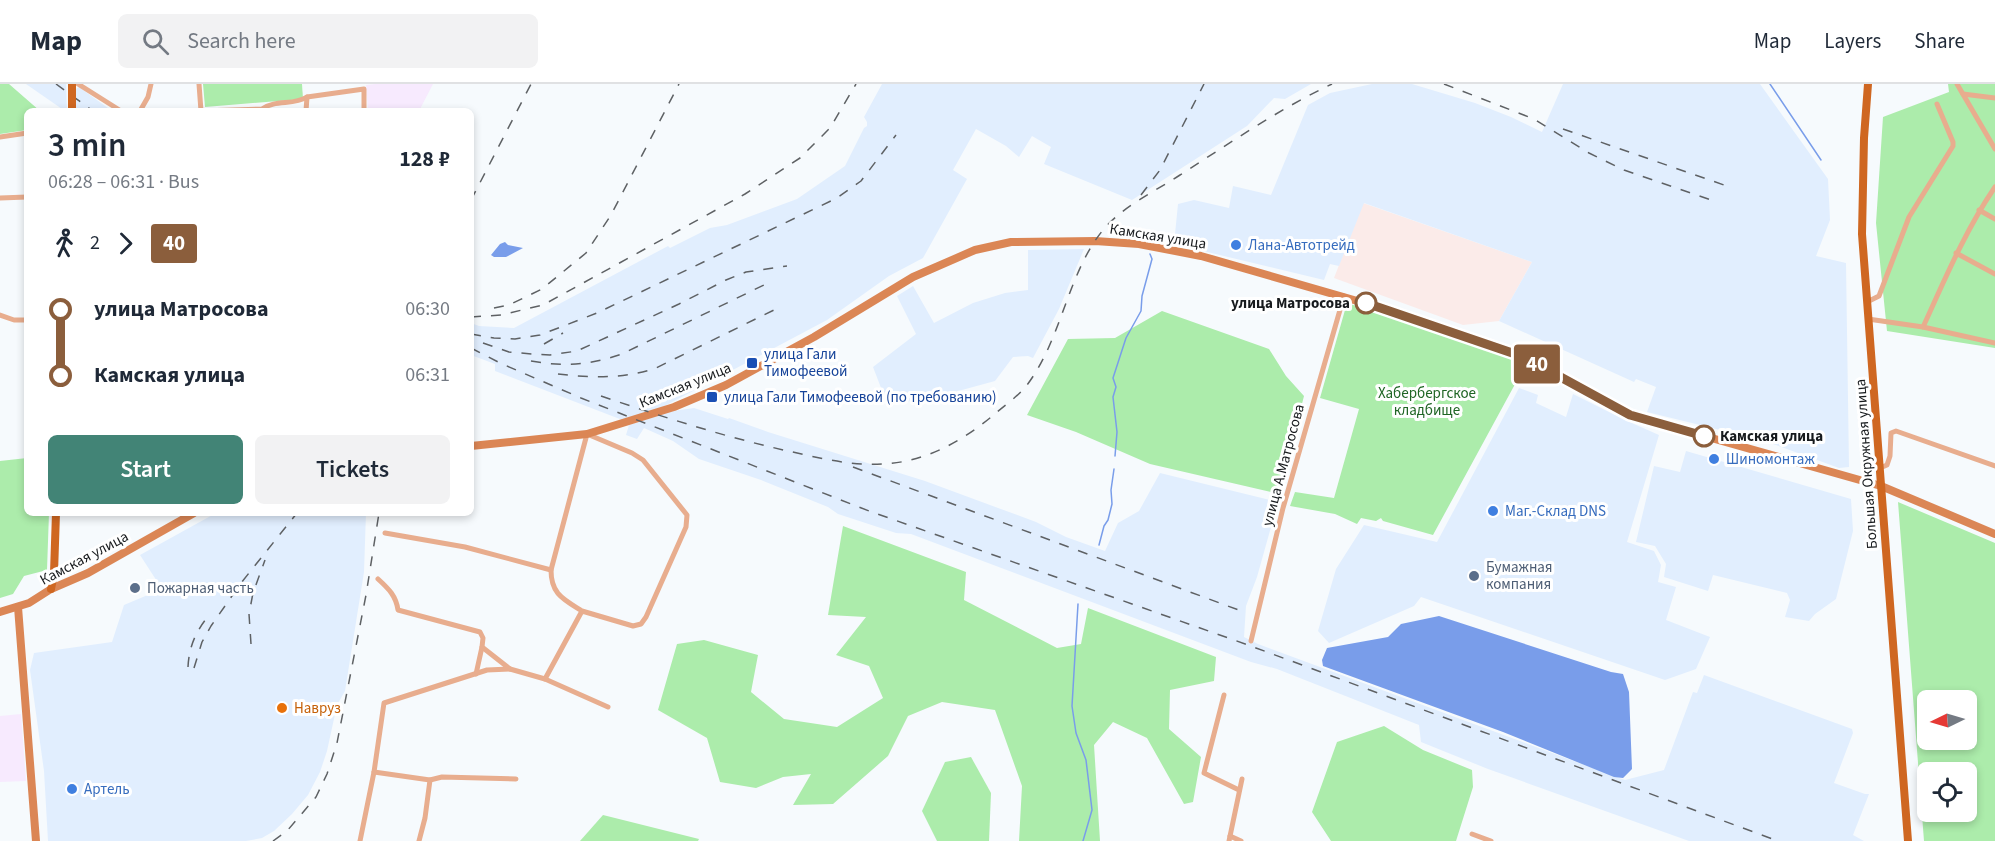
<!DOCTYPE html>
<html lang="en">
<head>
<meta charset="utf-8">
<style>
	:root { --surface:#fff; --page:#f2f2f3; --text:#1f2937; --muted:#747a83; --line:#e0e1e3; --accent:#428476 }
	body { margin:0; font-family:"Source Sans 3",sans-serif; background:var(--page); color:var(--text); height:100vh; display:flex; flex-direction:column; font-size:22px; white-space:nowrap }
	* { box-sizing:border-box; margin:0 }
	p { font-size:20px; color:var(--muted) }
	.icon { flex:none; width:33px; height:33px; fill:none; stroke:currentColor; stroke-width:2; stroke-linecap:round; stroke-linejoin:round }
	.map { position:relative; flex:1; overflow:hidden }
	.sheet { position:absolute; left:24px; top:24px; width:450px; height:408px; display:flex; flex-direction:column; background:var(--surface); border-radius:9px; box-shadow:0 3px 9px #0003 }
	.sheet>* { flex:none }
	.badge { padding:0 12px; border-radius:4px; font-size:21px; line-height:39px }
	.needle { width:39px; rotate:265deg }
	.controls { position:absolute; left:1917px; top:606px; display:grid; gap:12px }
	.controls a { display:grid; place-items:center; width:60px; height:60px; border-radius:9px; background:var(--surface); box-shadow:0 3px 9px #0003; font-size:30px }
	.map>.badge { position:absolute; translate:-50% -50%; box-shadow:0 0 0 3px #fff }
	.legs { display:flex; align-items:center; gap:9px; height:66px; padding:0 24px; font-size:20px }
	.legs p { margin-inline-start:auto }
	.overview { display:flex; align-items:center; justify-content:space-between; height:102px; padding:0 24px }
	h1 { font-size:33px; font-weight:600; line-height:45px }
	.primary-button { display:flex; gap:12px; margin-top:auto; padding:12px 24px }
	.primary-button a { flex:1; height:69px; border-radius:9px; background:var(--accent); color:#fff; font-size:24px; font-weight:600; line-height:69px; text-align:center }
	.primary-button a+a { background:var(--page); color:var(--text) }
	ul { padding:0 24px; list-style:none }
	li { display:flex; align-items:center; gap:21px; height:66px; font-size:22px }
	li i { display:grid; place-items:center; width:9px; height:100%; margin:0 8px; background:currentColor }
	li i::after { content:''; width:15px; height:15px; margin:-8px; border:4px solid; border-radius:50%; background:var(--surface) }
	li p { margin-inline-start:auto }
	li:first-child i { background:linear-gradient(#0000 50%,currentColor 0) }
	li:last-child i { background:linear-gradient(currentColor 50%,#0000 0) }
	header { display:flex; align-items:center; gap:36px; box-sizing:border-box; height:84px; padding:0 30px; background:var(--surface); border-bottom:2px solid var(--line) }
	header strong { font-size:28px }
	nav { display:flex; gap:33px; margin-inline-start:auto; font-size:21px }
	.search { width:420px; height:54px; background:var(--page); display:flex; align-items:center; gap:15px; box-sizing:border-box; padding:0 21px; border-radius:9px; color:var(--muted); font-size:22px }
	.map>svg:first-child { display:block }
</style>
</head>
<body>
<header>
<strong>Map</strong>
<div class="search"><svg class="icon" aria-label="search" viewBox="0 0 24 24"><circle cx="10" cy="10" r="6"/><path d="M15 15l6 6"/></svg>Search here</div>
<nav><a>Map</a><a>Layers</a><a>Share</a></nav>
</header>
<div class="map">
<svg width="1995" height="757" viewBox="0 0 1995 757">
	<rect width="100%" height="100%" fill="#f6fafd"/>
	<polygon fill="#fbebe9" points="1363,119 1532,178 1499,237 1463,241 1334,194"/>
	<g fill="#e1eefe">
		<polygon points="26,0 66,0 67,27 65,27"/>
		<polygon points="882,0 1311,0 1285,15 1274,14 1247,42 1132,116 1044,80 1051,63 1032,52 1019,73 1006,62 976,45 953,86 967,95 923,174 889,192 827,236 795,253 657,326 625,337 495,287 495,280 471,271 471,239 479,242 514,244 668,162 670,164 710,144 727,141 797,115 845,82 864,44 867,42 867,38 864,33"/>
		<polygon points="1372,0 1412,0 1475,19 1511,33 1542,48 1563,0 1760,0 1828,95 1830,136 1816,172 1846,179 1849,383 1839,384 1765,357 1647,328 1656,303 1636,295 1634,298 1499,237 1532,178 1364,119 1339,182 1330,180 1324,196 1174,160 1178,120 1194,116 1229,124 1233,102 1271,111 1308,21 1330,9"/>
		<polygon points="79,3 112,27 76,27 76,5"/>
		<polygon points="1084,165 1059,225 1033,274 1028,272 1013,273 995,297 962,306 888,322 873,283 916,250 897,212 913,202 934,239 973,219 1005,209 1028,206 1028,166"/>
		<polygon points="1519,304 1538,311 1536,319 1566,333 1573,310 1625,336 1659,351 1627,458 1654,467 1661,481 1658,498 1676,503 1666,536 1710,553 1696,585 1665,596 1421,513 1414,522 1329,559 1318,547 1336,485 1364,441 1437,458"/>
		<polygon points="694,324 728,335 729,334 768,348 925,397 1036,438 1066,453 1105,467 1118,439 1139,427 1160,389 1278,418 1257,493 1246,522 1244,553 1258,560 1625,696 1664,686 1693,608 1697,609 1704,591 1852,645 1853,649 1834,699 1865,710 1869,710 1853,751 1864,757 1689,757 1488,685 1421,658 1419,641 1277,585 1251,578 911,450 896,449 838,430 828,423 761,396 699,375 673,357 644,344 637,355 626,351 629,341 673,327"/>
		<polygon points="1686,367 1851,415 1853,447 1836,515 1815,530 1809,537 1785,533 1790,516 1787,509 1713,491 1708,507 1664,493 1666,480 1655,462 1636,458 1654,382 1680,388"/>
		<polygon points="216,429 366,429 364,488 345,607 337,621 327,667 320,688 308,711 292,730 274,747 262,754 246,757 48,757 44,687 30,586 34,569 112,558 124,521 162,505 140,471"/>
	</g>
	<g fill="#f7eafe">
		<polygon points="375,0 433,0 419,27 368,27 366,1"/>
		<polygon points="21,630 26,697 0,698 0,632"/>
	</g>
	<g fill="#acecab" fill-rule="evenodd">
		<polygon points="0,0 9,0 40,27 27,27 27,46 0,50"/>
		<polygon points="203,0 302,0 303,15 205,23"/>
		<polygon points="1948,0 1995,0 1995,264 1887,247 1876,139 1883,33 1949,8"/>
		<polygon points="1347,219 1522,276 1517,285 1520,291 1433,451 1383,437 1381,434 1376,437 1361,434 1357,440 1335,430 1290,422 1295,408 1334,414 1359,325 1320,314"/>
		<polygon points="1162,227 1269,265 1286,292 1304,312 1279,410 1150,380 1076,348 1027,331 1068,255 1115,254"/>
		<polygon points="27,374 27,429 49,429 47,486 24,492 13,510 0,514 0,377"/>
		<path d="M1898 418 1995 459V757H1924ZM1928 616H1966V656H1928ZM1928 688H1966V728H1928Z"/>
		<polygon points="843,442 966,488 964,516 1057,564 1081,560 1088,524 1216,573 1214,597 1170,606 1169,645 1201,673 1193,718 1184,720 1147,654 1113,638 1094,661 1100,757 1019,757 1022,702 995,626 942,618 908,632 888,672 833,720 793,721 811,690 783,693 756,704 720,698 707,654 658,626 677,560 704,556 758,571 751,608 784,635 837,643 883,614 869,582 836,571 866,533 828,531"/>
		<polygon points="1384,642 1423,666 1472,686 1473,703 1456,757 1331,757 1312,728 1337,658"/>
		<polygon points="971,673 991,709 989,757 937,757 922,727 945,678"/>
		<polygon points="603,731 699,755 698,757 580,757"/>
	</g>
	<g fill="#799dea">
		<polygon points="505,158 508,161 523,164 506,173 494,173 491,171 500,160"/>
		<polygon points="1439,532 1611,588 1623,590 1629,608 1632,685 1623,694 1614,693 1503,648 1323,582 1322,576 1327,564 1388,553 1401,540"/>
	</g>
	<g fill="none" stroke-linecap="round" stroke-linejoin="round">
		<g stroke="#799dea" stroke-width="1.5">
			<polyline points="1770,0 1821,76"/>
			<polyline points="1115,372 1117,348 1113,313 1116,303 1113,294 1126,254 1141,227 1142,212 1152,175 1150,170"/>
			<polyline points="1099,461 1104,442 1108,436 1112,420 1111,406 1114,385"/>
			<polyline points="1078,520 1072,622 1076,649 1086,676 1092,726 1083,757"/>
		</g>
		<g stroke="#e8ad8e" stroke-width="5">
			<polyline points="78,0 121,27"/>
			<path d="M199 0 201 27 262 25C276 15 293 22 307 13L364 5V27"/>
			<polyline points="1957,0 1995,65"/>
			<polyline points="1963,10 1995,14"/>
			<polyline points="140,27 148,13 151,0"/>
			<polyline points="306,27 307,13"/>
			<polyline points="0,53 27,49"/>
			<path d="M1995 103C1965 147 1945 195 1923 243L1995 259"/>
			<polyline points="0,114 27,113"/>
			<polyline points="1979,126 1995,135"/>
			<polyline points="1956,169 1995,190"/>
			<polyline points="1867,218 1879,212 1909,133 1953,62 1953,58 1937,20"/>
			<polyline points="0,231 14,236 27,236"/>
			<polyline points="1868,235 1923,243"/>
			<polyline points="1880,384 1887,381 1890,372 1891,349 1896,347 1995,382"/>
			<polyline points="385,449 465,463 551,486"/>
			<path d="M378 495C389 505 396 512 398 526L480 548 483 554 482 563 510 585"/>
			<polyline points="1251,557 1283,424 1344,212"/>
			<polyline points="476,590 482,563"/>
			<path d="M545 595 582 527C563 515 551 510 551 486L587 350 632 369 643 376 687 431 686 443 646 533 641 540 633 542 582 527"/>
			<polyline points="1224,611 1204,689 1239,706"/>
			<polyline points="374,688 430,696 442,693 516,695"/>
			<polyline points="1472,750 1491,757"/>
			<polyline points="1230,752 1241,757"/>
			<polyline points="360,757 374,688 384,619 487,586 510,585 545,595 608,623"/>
			<polyline points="419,757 425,734 430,696"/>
			<polyline points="1229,757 1242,695"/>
		</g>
		<g stroke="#db8655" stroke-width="8">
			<polyline points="471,362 587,350 674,323 726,301 814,253 913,193 975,166 1011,158 1095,157 1139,160 1201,172 1399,229 1524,273 1630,331 1881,402 1995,450"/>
			<polyline points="18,523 36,757"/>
			<polyline points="0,528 29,519 51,505 88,489 194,429"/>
		</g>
		<g stroke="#cf6721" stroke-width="8">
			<polyline points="1868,0 1864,54 1862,150 1908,757"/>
			<polyline points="51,505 54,489 56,429"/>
		</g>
		<g stroke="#5e6164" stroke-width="1.5" stroke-dasharray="10 10" stroke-linecap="butt">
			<polyline points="56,0 93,27"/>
			<polyline points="1444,0 1534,35 1589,69 1624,86 1717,118"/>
			<polyline points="1563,45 1724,101"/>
			<polyline points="1141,111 1160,86 1204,0"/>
			<polyline points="471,116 531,0"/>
			<polyline points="494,224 509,221 542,205 586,169 611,131 679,0"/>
			<polyline points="471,233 501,231 543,221 745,110 800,74 830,44 856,0"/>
			<polyline points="471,250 494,254 515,255 540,251 597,229 837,114 861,97 896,51"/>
			<polyline points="483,259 509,268 532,270 550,271 577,267 679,220 726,196 746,188 787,182"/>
			<polyline points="544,260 563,249"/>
			<polyline points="471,264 500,279 581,314 869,427 1248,561 1778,757"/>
			<path d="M531 277C565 283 589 281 622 270L768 199"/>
			<path d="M558 290C590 294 625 295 656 284L778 224"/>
			<path d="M601 312C663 333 725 353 788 367 819 374 851 382 883 380 926 378 965 356 997 328 1007 320 1019 311 1027 301 1062 255 1067 190 1103 146 1123 122 1154 108 1180 91 1230 59 1279 25 1332 0"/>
			<polyline points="853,383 1244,528"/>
			<polyline points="251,560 249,530 253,509 265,476"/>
			<path d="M188 583C189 561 197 545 211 529"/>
			<polyline points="194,584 202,558 211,542 241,499 297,429"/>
			<polyline points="273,757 287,747 316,713 327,690 337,659 366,511 379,429"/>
		</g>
		<polyline stroke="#cf6721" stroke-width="8" points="72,27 72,0"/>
	</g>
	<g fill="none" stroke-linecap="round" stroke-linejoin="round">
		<defs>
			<polyline id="line-1" points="1366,219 1524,273 1630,331 1704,352"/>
		</defs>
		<use href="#line-1" stroke="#fff" stroke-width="14"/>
		<use href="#line-1" stroke="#8b5e3c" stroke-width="9"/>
	</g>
	<g fill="#3f7fe0" stroke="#fff" stroke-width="2">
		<circle cx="1236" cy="161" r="6"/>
		<circle cx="1714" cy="375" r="6"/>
		<circle cx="1493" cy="427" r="6"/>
		<circle cx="72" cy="705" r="6"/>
	</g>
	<g fill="#fff" stroke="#8b5e3c" stroke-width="3">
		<circle cx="1366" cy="219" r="10"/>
		<circle cx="1704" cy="352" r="10"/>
	</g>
	<g fill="#1a4fb4" stroke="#fff" stroke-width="2">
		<rect x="746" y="273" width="12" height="12" rx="3"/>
		<rect x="706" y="307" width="12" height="12" rx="3"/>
	</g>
	<g fill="#5c6f8a" stroke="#fff" stroke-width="2">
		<circle cx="1474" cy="492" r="6"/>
		<circle cx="135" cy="504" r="6"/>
	</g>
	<circle fill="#e8710a" stroke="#fff" stroke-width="2" cx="282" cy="624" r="6"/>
	<g text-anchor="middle" stroke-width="6" stroke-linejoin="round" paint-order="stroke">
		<g font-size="15" fill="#171a1d" stroke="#fff">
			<text transform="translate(1158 152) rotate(9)" y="5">Камская улица</text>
			<text transform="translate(685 301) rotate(-22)" y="5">Камская улица</text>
			<text transform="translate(1866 380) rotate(-94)" y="5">Большая Окружная улица</text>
			<text transform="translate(1283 381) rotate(-75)" y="5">улица А.Матросова</text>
			<text transform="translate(84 474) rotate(-28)" y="5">Камская улица</text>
		</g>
		<g font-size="15" fill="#366cbe" stroke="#fff" text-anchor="start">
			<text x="1248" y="166">Лана-Автотрейд</text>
			<text x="1726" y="380">Шиномонтаж</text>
			<text x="1505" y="432">Маг.-Склад DNS</text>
			<text x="84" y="710">Артель</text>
		</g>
		<g font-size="15" font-weight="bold" fill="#171a1d" stroke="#fff" text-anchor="end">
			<text x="1350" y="224">улица Матросова</text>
			<text x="1720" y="357" text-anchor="start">Камская улица</text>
		</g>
		<g font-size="15" fill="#164399" stroke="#fff" text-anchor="start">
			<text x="764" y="275">улица Гали<tspan x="764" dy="17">Тимофеевой</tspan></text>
			<text x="724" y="318">улица Гали Тимофеевой (по требованию)</text>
		</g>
		<g font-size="15" fill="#1f6524" stroke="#fff">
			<text x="1427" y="314">Хабербергское<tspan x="1427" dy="17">кладбище</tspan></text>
		</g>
		<g font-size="15" fill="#4e5e75" stroke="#fff" text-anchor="start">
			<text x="1486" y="488">Бумажная<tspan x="1486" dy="17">компания</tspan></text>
			<text x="147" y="509">Пожарная часть</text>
		</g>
		<g font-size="15" fill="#c56008" stroke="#fff" text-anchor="start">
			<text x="294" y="629">Навруз</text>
		</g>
	</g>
</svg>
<div class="controls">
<a><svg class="needle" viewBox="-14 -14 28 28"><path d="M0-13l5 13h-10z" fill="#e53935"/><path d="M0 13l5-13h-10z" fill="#747a83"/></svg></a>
<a><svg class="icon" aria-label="locate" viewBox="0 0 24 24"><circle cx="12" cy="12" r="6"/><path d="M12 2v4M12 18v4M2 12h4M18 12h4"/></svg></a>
</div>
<b class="badge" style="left:1537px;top:280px;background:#8b5e3c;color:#fff">40</b>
<section class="sheet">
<div class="overview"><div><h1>3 min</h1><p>06:28 – 06:31 · Bus</p></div><b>128 ₽</b></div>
<div class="legs"><svg class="icon" aria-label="walk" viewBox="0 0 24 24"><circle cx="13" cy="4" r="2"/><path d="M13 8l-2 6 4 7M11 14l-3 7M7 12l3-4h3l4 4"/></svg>2<svg class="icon" aria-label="forward" viewBox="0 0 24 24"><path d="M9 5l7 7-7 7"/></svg><b class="badge" style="background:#8b5e3c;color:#fff">40</b></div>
<ul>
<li><i style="color:#8b5e3c"></i><b>улица Матросова</b><p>06:30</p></li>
<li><i style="color:#8b5e3c"></i><b>Камская улица</b><p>06:31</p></li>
</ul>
<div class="primary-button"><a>Start</a><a>Tickets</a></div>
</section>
</div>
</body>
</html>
